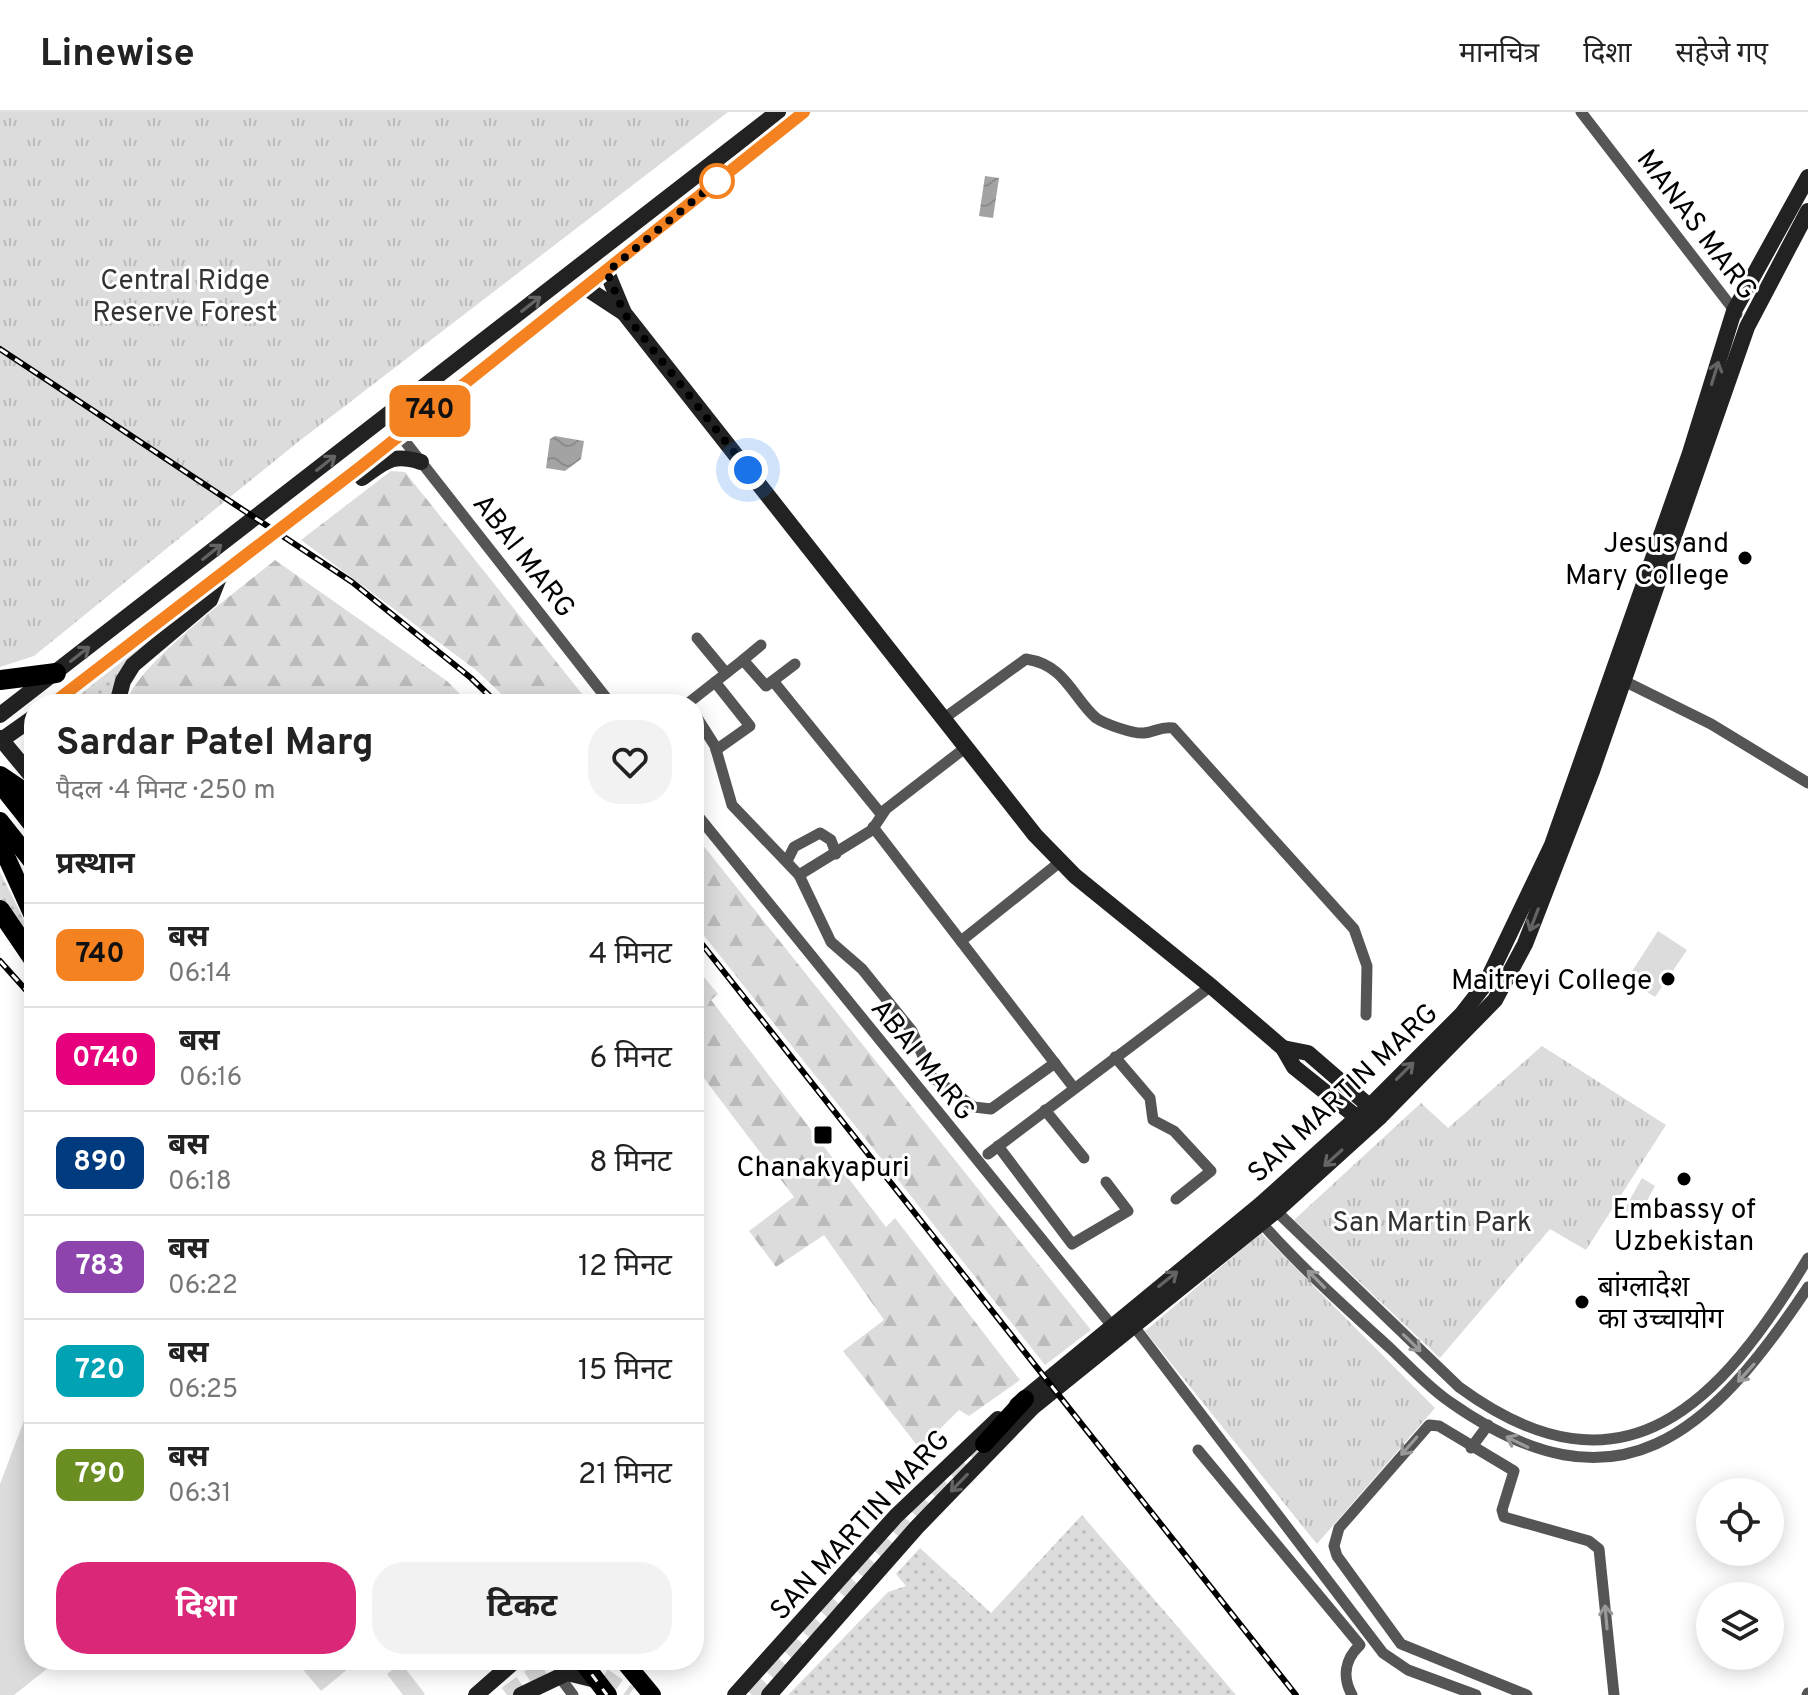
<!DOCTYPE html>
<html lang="hi">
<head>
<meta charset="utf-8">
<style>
	:root { --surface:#fff; --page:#f2f2f2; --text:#222; --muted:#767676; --line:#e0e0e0; --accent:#db2777 }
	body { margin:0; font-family:Overpass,"Noto Sans Devanagari",sans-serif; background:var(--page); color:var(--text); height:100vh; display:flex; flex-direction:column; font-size:30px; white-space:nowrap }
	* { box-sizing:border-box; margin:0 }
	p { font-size:26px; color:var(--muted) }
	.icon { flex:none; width:44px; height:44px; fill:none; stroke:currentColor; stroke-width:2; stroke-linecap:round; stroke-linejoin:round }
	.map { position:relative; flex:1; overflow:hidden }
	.sheet { position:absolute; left:24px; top:582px; width:680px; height:976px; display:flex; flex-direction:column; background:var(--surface); border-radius:32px; box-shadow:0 4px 20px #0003 }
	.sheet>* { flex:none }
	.badge { padding:0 16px; border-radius:12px; font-size:28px; line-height:52px }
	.tools { position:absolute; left:1696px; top:1366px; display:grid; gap:16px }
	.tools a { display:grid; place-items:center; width:88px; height:88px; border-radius:50%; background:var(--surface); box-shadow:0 4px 20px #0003; font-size:40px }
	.you { position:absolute; width:40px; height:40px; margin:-20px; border:6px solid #fff; border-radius:50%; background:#1a73e8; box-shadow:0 0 0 12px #1a73e833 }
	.map>.badge { position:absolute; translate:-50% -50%; box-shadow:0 0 0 4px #fff }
	h2 { padding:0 32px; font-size:30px; line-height:72px }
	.round { display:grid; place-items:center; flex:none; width:84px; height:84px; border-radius:32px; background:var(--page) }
	.summary { display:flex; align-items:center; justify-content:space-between; height:136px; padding:0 32px }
	h1 { font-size:38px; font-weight:700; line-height:60px }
	.cta { display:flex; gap:16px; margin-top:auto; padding:16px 32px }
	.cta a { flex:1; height:92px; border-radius:32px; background:var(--accent); color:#fff; font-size:32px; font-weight:700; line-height:92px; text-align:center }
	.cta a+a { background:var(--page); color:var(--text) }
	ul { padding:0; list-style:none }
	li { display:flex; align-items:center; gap:24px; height:104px; padding:0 32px; border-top:2px solid var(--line) }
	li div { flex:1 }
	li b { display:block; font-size:30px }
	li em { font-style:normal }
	li .badge { min-width:88px; font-weight:700; text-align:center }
	header { display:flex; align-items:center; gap:48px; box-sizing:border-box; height:112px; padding:0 40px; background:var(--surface); border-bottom:2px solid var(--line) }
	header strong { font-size:38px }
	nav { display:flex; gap:44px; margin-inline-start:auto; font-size:28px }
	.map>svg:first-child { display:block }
</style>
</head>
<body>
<header>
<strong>Linewise</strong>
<nav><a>मानचित्र</a><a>दिशा</a><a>सहेजे गए</a></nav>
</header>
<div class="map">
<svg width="1808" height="1583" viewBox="0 0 1808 1583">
	<defs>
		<pattern id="grass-dots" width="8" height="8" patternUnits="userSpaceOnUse" patternTransform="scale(2)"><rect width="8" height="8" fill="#dcdcdc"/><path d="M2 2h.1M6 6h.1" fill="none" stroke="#bbb" stroke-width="1.8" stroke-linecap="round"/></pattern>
		<pattern id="forest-firs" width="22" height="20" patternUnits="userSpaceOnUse" patternTransform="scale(2)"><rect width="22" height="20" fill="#dcdcdc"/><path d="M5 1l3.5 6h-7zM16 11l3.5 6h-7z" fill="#bbb"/></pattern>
		<pattern id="park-tufts" width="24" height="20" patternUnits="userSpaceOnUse" patternTransform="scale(2)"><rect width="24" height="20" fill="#dcdcdc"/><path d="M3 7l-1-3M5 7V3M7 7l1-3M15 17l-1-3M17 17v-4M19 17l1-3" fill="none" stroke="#bbb"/></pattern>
		<pattern id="water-waves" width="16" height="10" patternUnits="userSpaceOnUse" patternTransform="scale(2)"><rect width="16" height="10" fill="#a3a3a3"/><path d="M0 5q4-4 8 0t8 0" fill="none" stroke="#8b8b8b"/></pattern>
	</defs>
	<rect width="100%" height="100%" fill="#fff"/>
	<g fill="url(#grass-dots)">
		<polygon points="204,480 137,543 114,592 69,592"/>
		<polygon points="0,760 4,768 32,825 0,788"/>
		<polygon points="1082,1403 1236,1583 788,1583 888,1480 906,1474 896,1462 920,1436 991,1501"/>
	</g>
	<g fill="url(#forest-firs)">
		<polygon points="391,359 405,360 590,592 512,592 476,558 301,428"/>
		<path d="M275 448 447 569 470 592H127C130 557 244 474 275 448Z"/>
		<polygon points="694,722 1091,1218 1045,1253 694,811"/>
		<polygon points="694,853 718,882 711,888 886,1115 895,1106 1020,1268 969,1304 959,1298 920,1337 843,1239 884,1208 824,1123 776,1155 749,1119 794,1085 694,953"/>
	</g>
	<g fill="url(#park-tufts)">
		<polygon points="0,0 728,0 298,330 34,544 0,555"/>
		<polygon points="1542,934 1666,1013 1586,1138 1550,1117 1440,1246 1294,1108 1421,991 1448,1016"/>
		<polygon points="1261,1121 1435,1296 1317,1432 1145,1219"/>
	</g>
	<g fill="#dcdcdc">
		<polygon points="1658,819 1687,838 1655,885 1627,867"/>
		<polygon points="1642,1066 1655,1074 1638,1105 1624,1098"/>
		<polygon points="25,1306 34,1314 34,1548 58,1548 14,1583 0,1583 0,1372"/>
		<polygon points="295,1548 359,1548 321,1579"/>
		<polygon points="401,1551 425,1582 424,1583 403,1583 387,1562"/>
	</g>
	<g fill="url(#water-waves)">
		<polygon points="985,64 999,66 993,106 979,104"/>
		<polygon points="555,324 584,329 581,347 565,359 546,356 550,327"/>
	</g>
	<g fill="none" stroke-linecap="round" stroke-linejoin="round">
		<g stroke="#d9d9d9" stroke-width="18" stroke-dasharray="18 9" stroke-linecap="butt">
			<path d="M507 1583C566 1539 571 1542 629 1583"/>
			<polyline points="752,1583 942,1371 984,1332"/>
		</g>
		<g stroke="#555" stroke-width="11">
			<polyline points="1581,0 1737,202"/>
			<polyline points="400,323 611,592"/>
			<polyline points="697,526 726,561"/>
			<polyline points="743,548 761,533"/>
			<polyline points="1620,567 1711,612 1808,671"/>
			<polyline points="773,569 881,702"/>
			<polyline points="715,570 750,614 716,638"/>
			<polyline points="687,592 743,548 766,574 795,552"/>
			<polyline points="694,601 715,634 732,693 799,763 872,718 886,697 965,636"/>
			<path d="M943 607 1026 547C1066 553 1072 585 1096 606 1105 612 1133 622 1144 621 1155 620 1161 614 1173 616L1354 817 1367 854 1366 903"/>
			<polyline points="694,699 1117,1220"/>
			<polyline points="873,715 1074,976"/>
			<polyline points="787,749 794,735 820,721 831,728 836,742"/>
			<polyline points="799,763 831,830 862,857 912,919 932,965 974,995 991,997 1055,951"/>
			<polyline points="961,829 1060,750"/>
			<polyline points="1115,945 1150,986 1153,1008 1174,1019 1211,1059 1176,1087"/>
			<polyline points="1045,998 1084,1046"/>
			<polyline points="998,1034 1072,1132 1128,1099 1106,1070"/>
			<polyline points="988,1042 1211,874"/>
			<path d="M1272 1095 1459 1275C1625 1397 1722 1289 1808 1146"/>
			<path d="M1257 1106C1298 1153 1345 1195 1391 1237 1410 1255 1429 1276 1450 1290 1619 1409 1711 1321 1808 1175"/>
			<polyline points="1133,1213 1383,1541 1408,1558 1476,1583"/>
			<polyline points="1471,1336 1488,1313"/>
			<path d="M1198 1338 1360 1533C1345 1547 1342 1565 1352 1583"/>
			<polyline points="559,1564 573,1583"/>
			<polyline points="1527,1583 1401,1532 1337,1444 1334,1434 1339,1416 1429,1313 1439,1314 1514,1359 1502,1398 1504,1405 1589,1429 1599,1437 1614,1583"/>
			<polyline points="1807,1583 1808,1581"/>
		</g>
		<g stroke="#222" stroke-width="16">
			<polyline points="607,160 624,201 1035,723 1075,764 1212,875 1283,936 1294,955 1364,1011"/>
			<polyline points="586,176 624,201"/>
			<path d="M362 366C386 349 392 341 421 350"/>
			<polyline points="52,592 359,356 804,0"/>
			<polyline points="117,592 123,569 133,553 210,488 220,463"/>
			<polyline points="0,603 778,0"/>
			<polyline points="0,626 34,667"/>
			<polyline points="0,629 34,605"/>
			<polyline points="1283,936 1308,941 1375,999"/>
			<polyline points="1017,1293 1260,1093 1370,994 1462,902 1486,871 1552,733 1689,344 1734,199 1808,65"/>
			<polyline points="476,1583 516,1548"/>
			<polyline points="521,1583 567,1561 596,1568"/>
			<polyline points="735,1583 896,1404 998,1307"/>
			<polyline points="769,1583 917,1415 1033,1295 1276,1099 1381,1004 1495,888 1525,832 1592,659 1747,215 1808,99"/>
		</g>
		<g stroke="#000" stroke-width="18">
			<polyline points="0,672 34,715"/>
			<polyline points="0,709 34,752"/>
			<polyline points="0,731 34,806"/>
			<polyline points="984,1332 1025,1287"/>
			<polyline points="581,1548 608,1583"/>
			<polyline points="623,1548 652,1583"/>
		</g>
		<g stroke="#000" stroke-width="20">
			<polyline points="0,568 56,561"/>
			<polyline points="0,664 34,687"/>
			<polyline points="0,798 34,848"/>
		</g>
		<defs>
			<g id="rail">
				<polyline points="0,237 352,470 471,566 498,592"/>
				<polyline points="694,822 1296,1583"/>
				<polyline points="0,849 34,887"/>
				<polyline points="581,1548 607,1583"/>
			</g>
		</defs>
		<use href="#rail" stroke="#000" stroke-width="6"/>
		<use href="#rail" stroke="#fff" stroke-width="3" stroke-dasharray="9" stroke-linecap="butt"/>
	</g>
	<defs><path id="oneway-shaft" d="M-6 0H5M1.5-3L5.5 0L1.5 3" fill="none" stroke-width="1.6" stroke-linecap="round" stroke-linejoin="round" transform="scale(2)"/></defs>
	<g stroke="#646464">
		<use href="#oneway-shaft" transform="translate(531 192) rotate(-38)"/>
		<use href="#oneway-shaft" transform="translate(1715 261) rotate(-73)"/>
		<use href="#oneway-shaft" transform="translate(326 351) rotate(-38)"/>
		<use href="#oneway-shaft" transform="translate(212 440) rotate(-38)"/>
		<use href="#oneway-shaft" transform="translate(80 542) rotate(-38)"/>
		<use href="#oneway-shaft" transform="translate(1534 808) rotate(111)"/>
		<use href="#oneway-shaft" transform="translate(1405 959) rotate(-45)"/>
		<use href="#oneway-shaft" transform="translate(1333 1046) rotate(138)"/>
		<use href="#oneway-shaft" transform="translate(1168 1167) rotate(-39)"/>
		<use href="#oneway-shaft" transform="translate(959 1371) rotate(134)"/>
	</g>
	<g stroke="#999">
		<use href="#oneway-shaft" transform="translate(1316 1167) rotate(-135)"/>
		<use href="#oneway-shaft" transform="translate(1412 1231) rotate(44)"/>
		<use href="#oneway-shaft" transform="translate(1746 1261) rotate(132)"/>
		<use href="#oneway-shaft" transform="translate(1517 1330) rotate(-154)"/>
		<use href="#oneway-shaft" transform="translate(1409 1334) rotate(131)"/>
		<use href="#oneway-shaft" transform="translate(1606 1505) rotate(-95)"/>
	</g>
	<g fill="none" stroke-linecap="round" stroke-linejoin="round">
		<defs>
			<polyline id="line" points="52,592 359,356 804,0"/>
		</defs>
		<use href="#line" stroke="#fff" stroke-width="18"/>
		<use href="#line" stroke="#f58220" stroke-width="12"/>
		<polyline stroke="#000" stroke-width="8" stroke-dasharray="0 14.4" points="717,69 721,66 607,160 624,201 748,358"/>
	</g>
	<circle fill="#fff" stroke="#f58220" stroke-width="4" cx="717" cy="69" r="16"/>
	<g fill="#000" stroke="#fff" stroke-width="3">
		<circle cx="1745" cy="446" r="8"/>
		<circle cx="1668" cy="867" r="8"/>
		<rect x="813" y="1013" width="20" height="20" rx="4"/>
		<circle cx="1684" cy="1067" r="8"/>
		<circle cx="1582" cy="1190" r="8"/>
	</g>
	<g text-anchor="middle" stroke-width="6" stroke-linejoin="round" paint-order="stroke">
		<g font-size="28" fill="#000" stroke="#fff">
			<text transform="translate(1698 112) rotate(53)" y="10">MANAS MARG</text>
			<text transform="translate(525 443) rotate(52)" y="10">ABAI MARG</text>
			<text transform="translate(924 947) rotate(51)" y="10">ABAI MARG</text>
			<text transform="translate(1342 980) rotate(-43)" y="10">SAN MARTIN MARG</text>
			<text transform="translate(859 1412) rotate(-47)" y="10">SAN MARTIN MARG</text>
		</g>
		<g font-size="28" fill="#333" stroke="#fff">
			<text x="185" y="177">Central Ridge<tspan x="185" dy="32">Reserve Forest</tspan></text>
			<text x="1432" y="1119">San Martin Park</text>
		</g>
		<g font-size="28" fill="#000" stroke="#fff" text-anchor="end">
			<text x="1729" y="440">Jesus and<tspan x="1729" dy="32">Mary College</tspan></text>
			<text x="1652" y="877">Maitreyi College</text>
			<text x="823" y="1064" text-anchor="middle">Chanakyapuri</text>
			<text x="1684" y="1106" text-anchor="middle">Embassy of<tspan x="1684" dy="32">Uzbekistan</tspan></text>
			<text x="1598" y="1184" text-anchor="start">बांग्लादेश<tspan x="1598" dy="32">का उच्चायोग</tspan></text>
		</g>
	</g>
</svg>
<div class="tools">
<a><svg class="icon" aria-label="locate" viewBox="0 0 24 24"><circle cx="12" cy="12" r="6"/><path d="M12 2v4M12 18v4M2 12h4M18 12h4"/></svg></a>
<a><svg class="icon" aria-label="layers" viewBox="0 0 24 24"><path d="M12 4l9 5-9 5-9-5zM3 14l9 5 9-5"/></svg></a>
</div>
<div class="you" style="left:748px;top:358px"></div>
<b class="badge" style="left:430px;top:299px;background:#f58220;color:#111">740</b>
<section class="sheet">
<div class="summary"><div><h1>Sardar Patel Marg</h1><p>पैदल · 4 मिनट · 250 m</p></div><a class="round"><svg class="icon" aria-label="heart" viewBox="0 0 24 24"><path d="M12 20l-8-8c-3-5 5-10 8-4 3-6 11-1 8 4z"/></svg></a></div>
<h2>प्रस्थान</h2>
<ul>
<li><span class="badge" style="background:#f58220;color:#111">740</span><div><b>बस</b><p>06:14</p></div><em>4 मिनट</em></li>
<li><span class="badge" style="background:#e6007e;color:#fff">0740</span><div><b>बस</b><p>06:16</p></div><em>6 मिनट</em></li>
<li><span class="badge" style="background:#003b80;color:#fff">890</span><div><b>बस</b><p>06:18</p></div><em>8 मिनट</em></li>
<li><span class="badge" style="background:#8e44ad;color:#fff">783</span><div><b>बस</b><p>06:22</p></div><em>12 मिनट</em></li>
<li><span class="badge" style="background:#00a3b4;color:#fff">720</span><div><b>बस</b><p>06:25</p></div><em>15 मिनट</em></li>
<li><span class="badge" style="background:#6b8e23;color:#fff">790</span><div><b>बस</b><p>06:31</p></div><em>21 मिनट</em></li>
</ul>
<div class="cta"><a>दिशा</a><a>टिकट</a></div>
</section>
</div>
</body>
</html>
